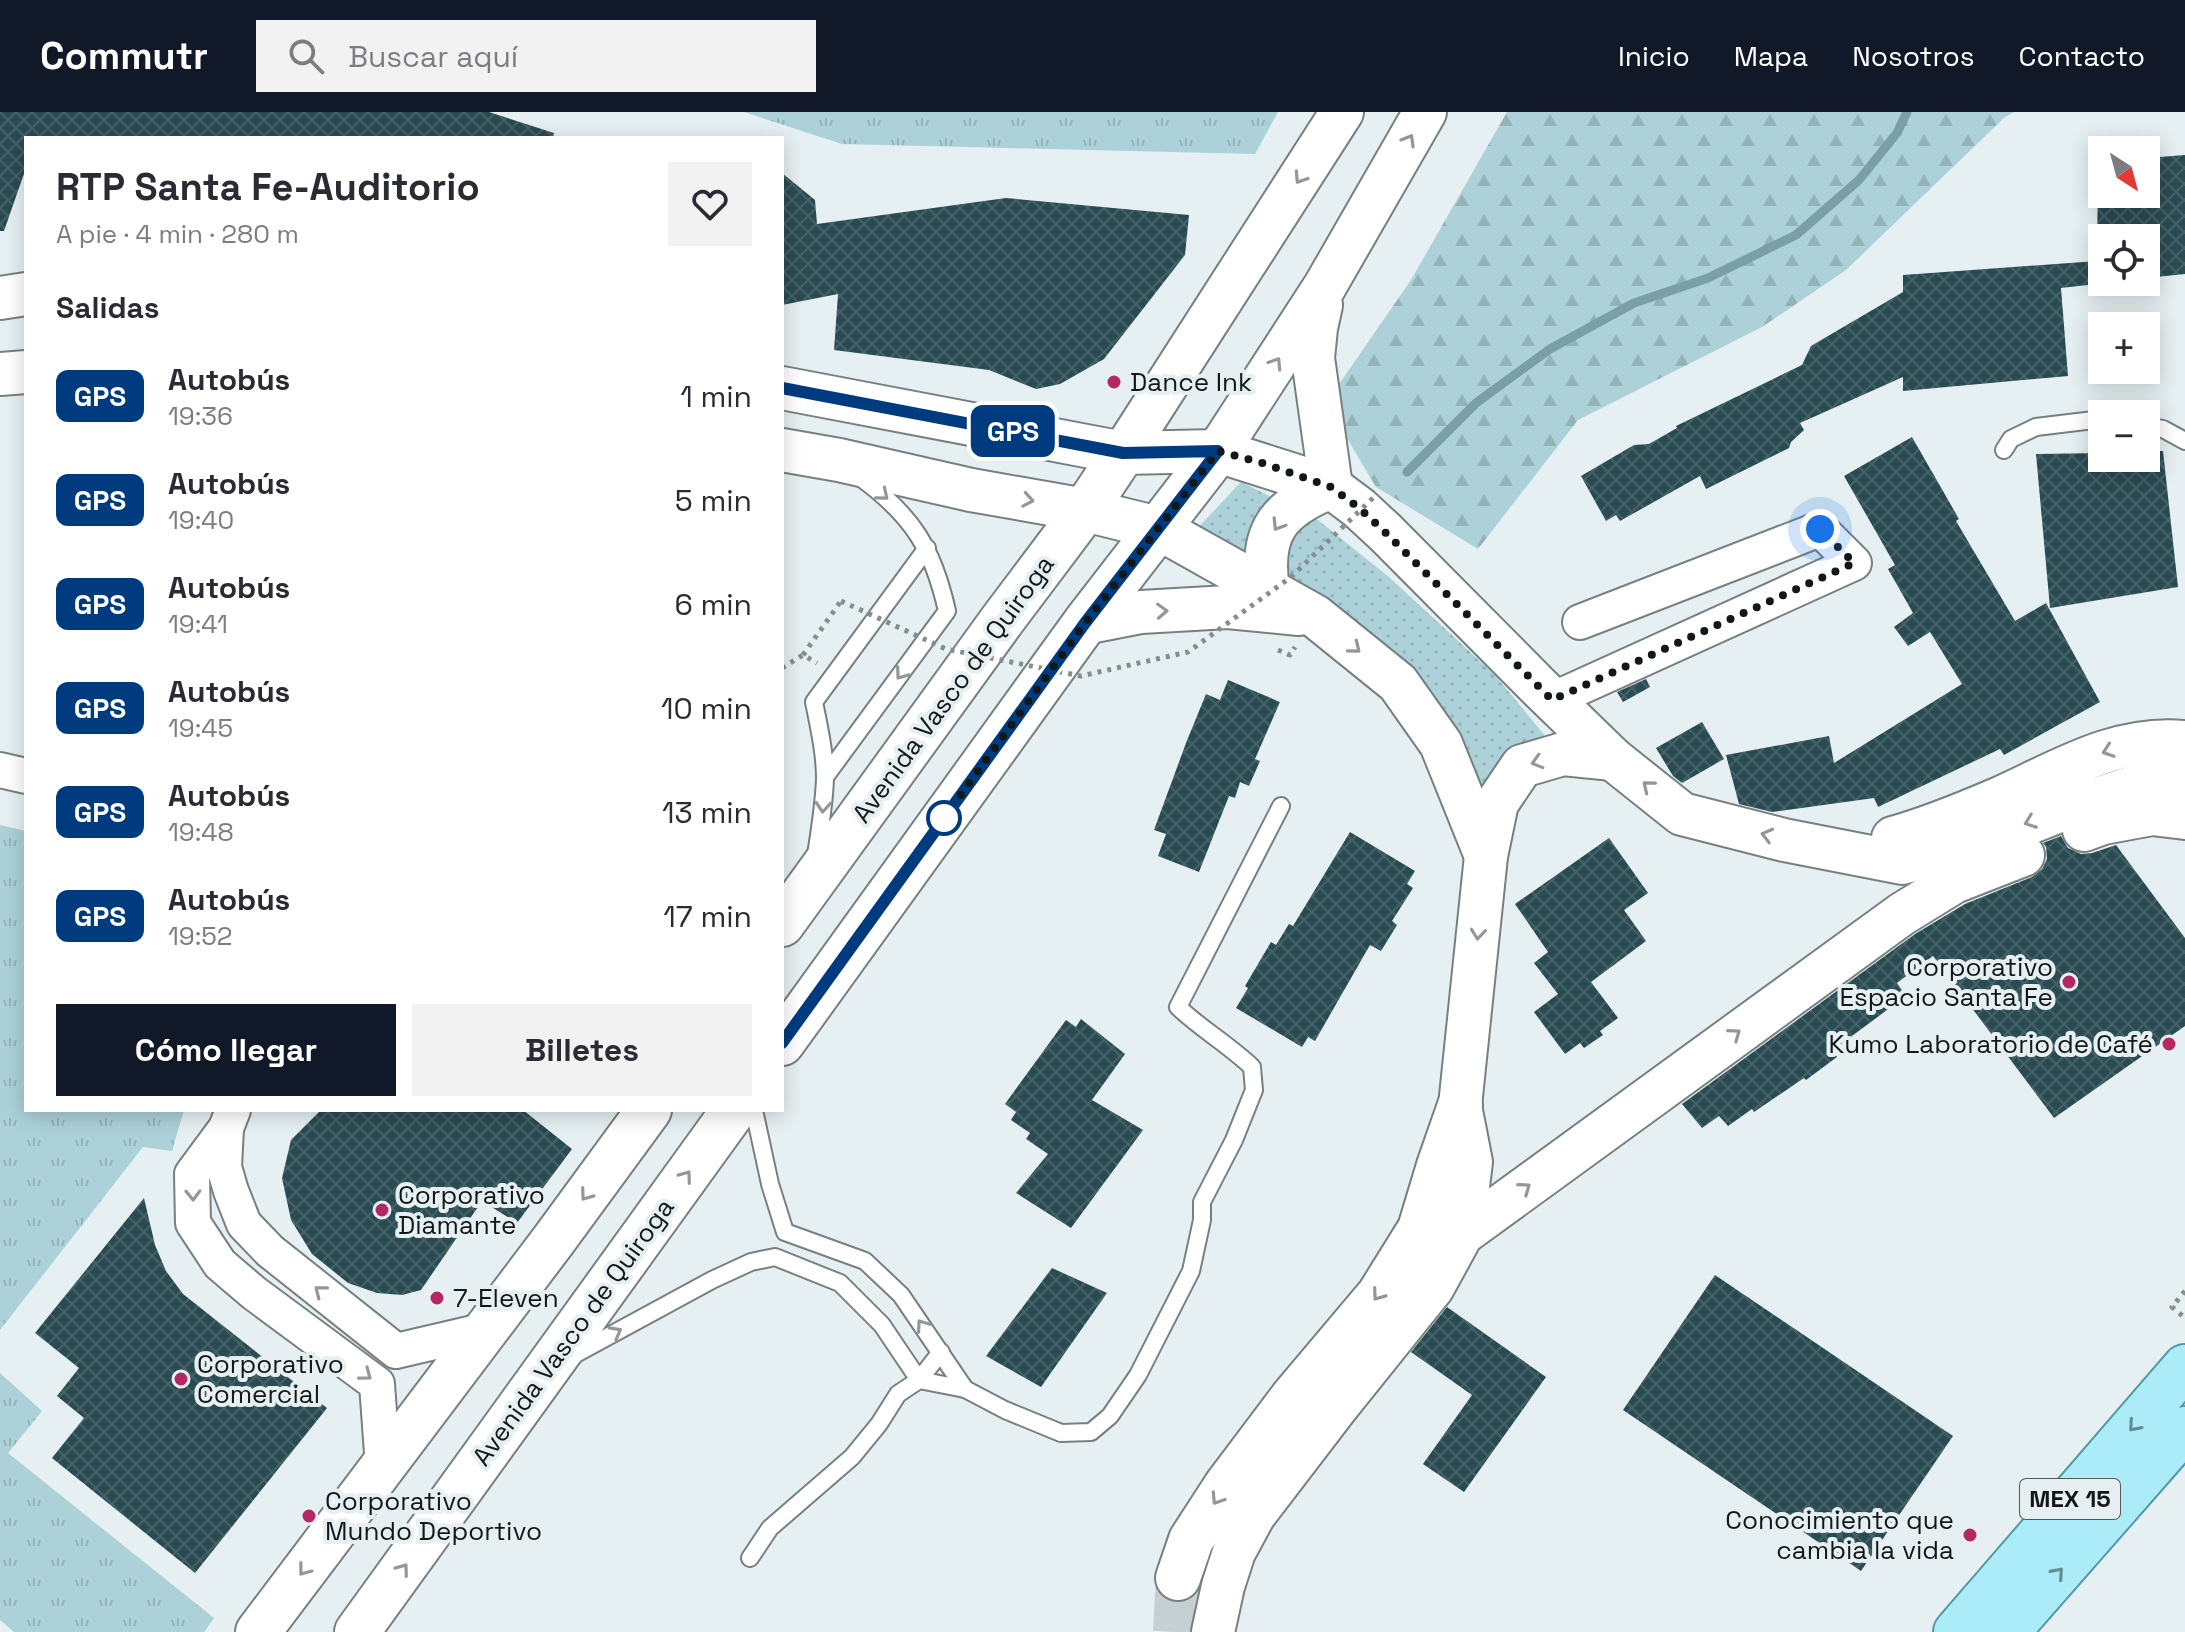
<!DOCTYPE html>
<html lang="es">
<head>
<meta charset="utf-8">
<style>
	:root { --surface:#fff; --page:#f2f2f3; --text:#2b2b33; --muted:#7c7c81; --accent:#111827 }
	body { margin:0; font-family:"Space Grotesk",sans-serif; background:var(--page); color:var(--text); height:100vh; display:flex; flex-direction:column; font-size:30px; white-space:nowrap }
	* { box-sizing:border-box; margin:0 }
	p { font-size:26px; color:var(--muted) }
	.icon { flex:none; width:44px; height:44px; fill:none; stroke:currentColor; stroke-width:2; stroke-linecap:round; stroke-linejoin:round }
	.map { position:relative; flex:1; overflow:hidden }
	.side { position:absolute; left:24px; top:24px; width:760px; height:976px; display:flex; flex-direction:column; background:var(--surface); border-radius:0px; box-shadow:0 4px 20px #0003 }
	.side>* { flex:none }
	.badge { padding:0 16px; border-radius:12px; font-size:28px; line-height:52px }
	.needle { width:52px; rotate:144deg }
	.fabs { position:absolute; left:2088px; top:24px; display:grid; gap:16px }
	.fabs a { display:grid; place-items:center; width:72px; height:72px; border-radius:0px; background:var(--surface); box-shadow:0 4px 20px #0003; font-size:40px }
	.you { position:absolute; width:40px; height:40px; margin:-20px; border:6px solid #fff; border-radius:50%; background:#1a73e8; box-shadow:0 0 0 12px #1a73e833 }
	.map>.badge { position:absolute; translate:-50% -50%; box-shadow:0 0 0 4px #fff }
	h2 { padding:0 32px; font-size:30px; line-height:72px }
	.round { display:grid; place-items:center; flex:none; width:84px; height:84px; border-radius:0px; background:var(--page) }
	.summary { display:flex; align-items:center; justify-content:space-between; height:136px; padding:0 32px }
	h1 { font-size:38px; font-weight:700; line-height:60px }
	.button { display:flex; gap:16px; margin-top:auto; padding:16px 32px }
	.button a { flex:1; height:92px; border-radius:0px; background:var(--accent); color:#fff; font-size:32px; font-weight:700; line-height:92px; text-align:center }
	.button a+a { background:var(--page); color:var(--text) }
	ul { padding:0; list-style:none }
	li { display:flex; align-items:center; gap:24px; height:104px; padding:0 32px }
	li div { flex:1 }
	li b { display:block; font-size:30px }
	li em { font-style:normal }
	li .badge { min-width:88px; font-weight:700; text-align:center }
	header { display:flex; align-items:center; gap:48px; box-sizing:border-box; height:112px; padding:0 40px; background:var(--accent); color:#fff }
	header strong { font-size:38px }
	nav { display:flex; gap:44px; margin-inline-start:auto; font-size:28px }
	.search { width:560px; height:72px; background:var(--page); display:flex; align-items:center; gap:20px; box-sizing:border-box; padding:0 28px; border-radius:0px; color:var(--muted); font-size:30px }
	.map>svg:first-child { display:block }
</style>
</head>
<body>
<header>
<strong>Commutr</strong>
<div class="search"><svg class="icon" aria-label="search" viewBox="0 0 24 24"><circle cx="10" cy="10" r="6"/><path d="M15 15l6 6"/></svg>Buscar aquí</div>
<nav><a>Inicio</a><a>Mapa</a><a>Nosotros</a><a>Contacto</a></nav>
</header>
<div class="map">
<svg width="2185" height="1520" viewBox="0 0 2185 1520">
	<defs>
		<pattern id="grass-tufts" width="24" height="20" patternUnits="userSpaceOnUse" patternTransform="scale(2)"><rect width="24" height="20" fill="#acd1d8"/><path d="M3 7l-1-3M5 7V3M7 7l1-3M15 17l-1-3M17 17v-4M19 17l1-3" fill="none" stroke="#93b3b9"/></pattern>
		<pattern id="forest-firs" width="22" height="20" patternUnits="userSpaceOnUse" patternTransform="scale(2)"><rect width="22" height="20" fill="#acd1d8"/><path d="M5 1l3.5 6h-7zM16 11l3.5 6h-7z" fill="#93b3b9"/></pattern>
		<pattern id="park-dots" width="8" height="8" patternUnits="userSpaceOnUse" patternTransform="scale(2)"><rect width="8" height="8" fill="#acd1d8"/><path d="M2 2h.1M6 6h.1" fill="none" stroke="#93b3b9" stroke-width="1.8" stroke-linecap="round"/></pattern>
		<pattern id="building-cross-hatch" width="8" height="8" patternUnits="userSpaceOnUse" patternTransform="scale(2)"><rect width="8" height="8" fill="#294b52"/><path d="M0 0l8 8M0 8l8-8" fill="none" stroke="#466167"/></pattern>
	</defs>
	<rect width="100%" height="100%" fill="#e6f0f2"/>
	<g fill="url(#grass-tufts)">
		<polygon points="744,0 1278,0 1255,42 842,32"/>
		<polygon points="0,713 26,719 26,998 184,998 172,1039 143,1035 0,1218"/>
		<polygon points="0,1261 42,1299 8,1341 214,1506 204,1520 14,1520 0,1508"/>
	</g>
	<polygon fill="url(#forest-firs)" points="1507,0 2014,0 2005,5 1846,158 1762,215 1578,308 1478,437 1376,375 1342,318 1337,275 1411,168"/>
	<polygon fill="url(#park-dots)" points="1241,370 1318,408 1389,465 1495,563 1550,630 1480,674 1309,482 1194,420"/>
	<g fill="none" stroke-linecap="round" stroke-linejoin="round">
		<polyline stroke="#7a9fa6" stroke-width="9" points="1407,360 1476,291 1550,237 1634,191 1708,166 1796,123 1859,68 1897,21 1907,0"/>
	</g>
	<g fill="url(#building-cross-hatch)">
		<polygon points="0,0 489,0 554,21 553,26 26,26 26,56 4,119 0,119"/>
		<polygon points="2185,43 2185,162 2146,166 2146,126 2102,126 2102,170 2114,170 2061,176 2068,264 1903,279 1903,265 1800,311 1804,318 1791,330 1789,336 1706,377 1700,364 1620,409 1616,403 1606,409 1581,364 1634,333 1649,332 1677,316 1676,314 1802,253 1811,234 1903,180 1903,163 2097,149 2098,50 2102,50 2102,82 2146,82 2146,46"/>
		<polygon points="782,61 815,88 817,112 1006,86 1189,103 1185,143 1104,247 1060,272 1036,277 989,258 834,238 838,182 782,193"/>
		<polygon points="1912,325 1959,407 1956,409 2015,509 2046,491 2100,590 2004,643 2000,637 1878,695 1874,686 1772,700 1739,692 1726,643 1829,624 1834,651 1962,572 1930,520 1908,534 1894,515 1913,501 1888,457 1895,453 1844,364"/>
		<polygon points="2146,339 2163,339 2178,475 2050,496 2036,342 2102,341 2102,346 2146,346"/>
		<polygon points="1646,567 1650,575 1623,590 1617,580"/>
		<polygon points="1228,568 1280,590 1255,647 1260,649 1249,674 1240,670 1235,686 1229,684 1199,760 1158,744 1166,722 1154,718 1186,631 1206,582 1220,588"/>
		<polygon points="1702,610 1724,647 1682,671 1673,664 1656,636"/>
		<polygon points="1350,720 1415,759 1407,772 1413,776 1392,809 1397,813 1381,839 1370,833 1315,929 1308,925 1302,935 1236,896 1248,876 1245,874 1271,830 1276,833 1289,812 1293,814"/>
		<polygon points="2061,724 2068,736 2081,742 2092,741 2116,733 2185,826 2185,914 2054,1006 1933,844 1897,871 1906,884 1833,938 1837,945 1806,968 1804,966 1754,1000 1752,997 1728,1014 1719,1004 1702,1016 1682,992 1915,822 1965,792 2032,765 2042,757 2047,747 2046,735 2043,731"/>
		<polygon points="1609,726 1648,781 1624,798 1646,829 1591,870 1618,906 1600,919 1603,923 1584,936 1580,931 1565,942 1534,900 1558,882 1534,851 1548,840 1515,792"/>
		<polygon points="1081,907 1125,942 1092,988 1143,1018 1071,1116 1016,1081 1048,1042 1026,1027 1030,1021 1011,1008 1016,1000 1005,992 1066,908 1076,915"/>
		<polygon points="321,998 523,998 572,1037 517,1111 482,1089 421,1178 402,1183 377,1181 348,1171 312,1142 291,1108 282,1066 291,1028"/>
		<polygon points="144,1086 155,1133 166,1159 183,1182 327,1296 195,1461 52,1346 84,1306 57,1284 79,1256 35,1221"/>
		<polygon points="1052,1156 1107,1181 1041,1275 986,1244"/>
		<polygon points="1715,1163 1953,1324 1861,1459 1623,1298"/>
		<polygon points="1447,1195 1546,1265 1464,1380 1423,1352 1472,1283 1411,1240"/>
	</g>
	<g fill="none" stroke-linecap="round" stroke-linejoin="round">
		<polyline stroke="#c6cfd1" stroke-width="44" stroke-dasharray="44 22" stroke-linecap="butt" points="1175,1520 1178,1466"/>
		<defs>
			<g id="service">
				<polyline points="2146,314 2163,317 2185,329"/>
				<polyline points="2004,338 2011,327 2036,315 2102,307"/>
				<path d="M825 665 947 499C933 437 913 404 861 366"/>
				<path d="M816 743C820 718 824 692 825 667 825 641 819 615 814 590L927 436"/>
				<polyline points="754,998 770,1072 785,1120 865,1149 901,1183 965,1277"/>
				<path d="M572 1244 712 1168 751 1150 775 1145 840 1171 882 1213 919 1268 965 1277 1005 1298 1061 1321 1091 1320 1110 1304 1138 1263 1191 1159 1202 1108V1090L1234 1028 1254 978 1252 955C1229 933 1201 917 1178 895L1281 694"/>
				<polyline points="750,1446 770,1416 852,1345 879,1312 898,1282 919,1268 941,1240"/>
			</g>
			<g id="minor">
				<polyline points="1552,588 1854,451 1820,417 1580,510"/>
				<polyline points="0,658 26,664"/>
				<polyline points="233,998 226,1016 192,1062 193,1111 220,1152 254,1181 377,1272 383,1355"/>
				<polyline points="226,1016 224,1055 231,1079 244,1112 270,1139 396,1239 486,1218"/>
			</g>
			<g id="tertiary">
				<polyline points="0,186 26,182"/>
				<polyline points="0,262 26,260"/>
				<polyline points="782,276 1123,341 1218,339 1331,375 1359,396 1385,420 1540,576 1613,647 1682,702 1784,728 1902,751 1974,732 2057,700 2149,670 2185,670"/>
				<polyline points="782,338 839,348 971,378 1085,398 1158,416 1315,504 1398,571 1441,632 1486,744"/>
				<polyline points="1218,339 1325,174 1425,0"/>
				<polyline points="1123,341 1342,0"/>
				<path d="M1268 477C1259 419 1279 396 1331 375L1313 246 1316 216 1321 193"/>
				<polyline points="1085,511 1141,500 1228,495 1299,502"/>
				<polyline points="2084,718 2103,711 2152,702 2185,706"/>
				<path d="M1893 726C1929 716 1963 702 1998 687 2058 660 2116 623 2185 630"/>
				<polyline points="1462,1122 1902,802 1954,770 2023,743"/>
				<polyline points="1213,1520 1223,1474 1234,1440 1254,1403 1339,1292 1433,1175 1462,1122 1471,1050 1460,994 1486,744 1497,691 1522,654 1563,642 1613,647"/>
			</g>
			<g id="secondary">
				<polyline points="782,812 1003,507 1085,398 1123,341"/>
				<polyline points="782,931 1085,511 1218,339"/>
				<polyline points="1178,1466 1191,1428 1226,1374 1293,1285 1379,1183 1420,1117 1439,1054 1460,994"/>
				<polyline points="258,1520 553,1129 649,998"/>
				<polyline points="357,1520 734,998"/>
			</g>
			<g id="primary">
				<polyline points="1956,1520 2185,1255"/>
				<polyline points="2007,1520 2185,1317"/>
			</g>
		</defs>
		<use href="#service" stroke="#778081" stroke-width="20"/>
		<use href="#minor" stroke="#778081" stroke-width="38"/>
		<use href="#tertiary" stroke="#778081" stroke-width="46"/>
		<use href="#secondary" stroke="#778081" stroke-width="48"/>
		<use href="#primary" stroke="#539aa6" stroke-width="48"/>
		<g stroke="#868d8f" stroke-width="5" stroke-dasharray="4 6" stroke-linecap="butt">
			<polyline points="1278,538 1290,543 1295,535"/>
			<polyline points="803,543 841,489"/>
			<polyline points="782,556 803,543 817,551"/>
			<polyline points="2185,1179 2172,1195 2185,1206"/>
		</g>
		<use href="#service" stroke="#fff" stroke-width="16"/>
		<use href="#minor" stroke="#fff" stroke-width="34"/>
		<use href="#tertiary" stroke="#fff" stroke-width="42"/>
		<use href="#secondary" stroke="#fff" stroke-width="44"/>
		<use href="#primary" stroke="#acecf8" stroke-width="44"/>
		<polyline stroke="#868d8f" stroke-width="5" stroke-dasharray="4 6" stroke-linecap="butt" points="841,489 946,537 1081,564 1188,540 1291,465 1375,384"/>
	</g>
	<defs><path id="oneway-chevron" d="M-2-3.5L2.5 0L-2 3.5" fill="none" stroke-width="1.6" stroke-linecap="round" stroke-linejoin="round" transform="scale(2)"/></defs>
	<g stroke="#959797">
		<use href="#oneway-chevron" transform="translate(1409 28) rotate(-60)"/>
		<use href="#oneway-chevron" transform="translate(1300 66) rotate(123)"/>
		<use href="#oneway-chevron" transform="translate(1276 251) rotate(-57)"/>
		<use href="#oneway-chevron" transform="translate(883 383) rotate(40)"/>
		<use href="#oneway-chevron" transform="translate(1028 388) rotate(10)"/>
		<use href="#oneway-chevron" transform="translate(1278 413) rotate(122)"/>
		<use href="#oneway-chevron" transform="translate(1162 499) rotate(-3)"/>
		<use href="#oneway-chevron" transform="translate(1355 536) rotate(39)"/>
		<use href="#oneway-chevron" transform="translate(901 562) rotate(126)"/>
		<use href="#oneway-chevron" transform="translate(2108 639) rotate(161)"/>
		<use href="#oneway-chevron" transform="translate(1537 650) rotate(164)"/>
		<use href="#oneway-chevron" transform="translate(1648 674) rotate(-141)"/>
		<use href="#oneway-chevron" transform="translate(823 695) rotate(94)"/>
		<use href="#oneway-chevron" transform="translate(2030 710) rotate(159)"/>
		<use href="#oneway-chevron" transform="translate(1767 723) rotate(-166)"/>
		<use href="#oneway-chevron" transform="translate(1478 822) rotate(96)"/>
		<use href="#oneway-chevron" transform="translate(1735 922) rotate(-36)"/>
		<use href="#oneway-chevron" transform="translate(686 1064) rotate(-54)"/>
		<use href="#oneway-chevron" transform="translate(1525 1076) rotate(-36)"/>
		<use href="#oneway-chevron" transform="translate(193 1083) rotate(89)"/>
		<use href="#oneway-chevron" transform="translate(586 1083) rotate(126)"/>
		<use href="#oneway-chevron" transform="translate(320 1179) rotate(-142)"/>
		<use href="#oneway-chevron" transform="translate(1378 1183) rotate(126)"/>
		<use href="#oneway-chevron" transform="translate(922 1213) rotate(-125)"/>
		<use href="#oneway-chevron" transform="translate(616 1220) rotate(-29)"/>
		<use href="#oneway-chevron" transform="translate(366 1263) rotate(37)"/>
		<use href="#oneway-chevron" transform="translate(1217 1387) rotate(123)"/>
		<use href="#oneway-chevron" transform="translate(403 1457) rotate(-54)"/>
		<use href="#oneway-chevron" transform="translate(304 1458) rotate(127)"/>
	</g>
	<g stroke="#688c93">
		<use href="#oneway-chevron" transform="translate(2134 1314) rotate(131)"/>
		<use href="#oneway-chevron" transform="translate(2058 1461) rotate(-49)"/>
	</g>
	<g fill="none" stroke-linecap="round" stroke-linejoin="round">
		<defs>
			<polyline id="line" points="782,276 1123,341 1218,339 1085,511 782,931"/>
		</defs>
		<use href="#line" stroke="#fff" stroke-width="18"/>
		<use href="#line" stroke="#003b80" stroke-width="12"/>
		<polyline stroke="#141718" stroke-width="8" stroke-dasharray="0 14.4" points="944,706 1085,511 1218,339 1262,351 1331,375 1359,396 1385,420 1552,588 1854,451 1820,417"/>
	</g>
	<g fill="#b32863" stroke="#e6f0f2" stroke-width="3">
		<circle cx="1114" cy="270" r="8"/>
		<circle cx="2069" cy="870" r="8"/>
		<circle cx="2169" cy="932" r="8"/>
		<circle cx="382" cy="1098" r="8"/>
		<circle cx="437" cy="1186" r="8"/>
		<circle cx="181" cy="1267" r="8"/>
		<circle cx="309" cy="1404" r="8"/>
		<circle cx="1970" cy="1423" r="8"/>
	</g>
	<circle fill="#fff" stroke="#003b80" stroke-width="4" cx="944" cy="706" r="16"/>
	<g text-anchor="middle" stroke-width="8" stroke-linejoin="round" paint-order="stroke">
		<rect fill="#e6f0f2" stroke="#535859" stroke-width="2" x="2020" y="1367" width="100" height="40" rx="6"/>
		<g font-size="24" font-weight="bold" fill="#141718">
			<text x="2070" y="1395">MEX 15</text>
		</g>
		<g font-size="26" fill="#141718" stroke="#e6f0f2" text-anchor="start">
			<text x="1130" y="279">Dance Ink</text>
			<text x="2053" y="864" text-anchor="end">Corporativo<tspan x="2053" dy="30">Espacio Santa Fe</tspan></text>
			<text x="2153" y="941" text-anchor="end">Kumo Laboratorio de Café</text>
			<text x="398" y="1092">Corporativo<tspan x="398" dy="30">Diamante</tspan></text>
			<text x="453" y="1195">7-Eleven</text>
			<text x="197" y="1261">Corporativo<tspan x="197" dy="30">Comercial</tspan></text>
			<text x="325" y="1398">Corporativo<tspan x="325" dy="30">Mundo Deportivo</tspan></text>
			<text x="1954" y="1417" text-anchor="end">Conocimiento que<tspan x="1954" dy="30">cambia la vida</tspan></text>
		</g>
		<g font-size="26" fill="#141718" stroke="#e6f0f2">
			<text transform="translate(953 577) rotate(-54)" y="9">Avenida Vasco de Quiroga</text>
			<text transform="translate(573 1220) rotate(-54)" y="9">Avenida Vasco de Quiroga</text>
		</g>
	</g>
</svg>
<div class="fabs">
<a><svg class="needle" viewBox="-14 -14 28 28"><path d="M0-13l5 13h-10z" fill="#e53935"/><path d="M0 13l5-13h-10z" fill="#7c7c81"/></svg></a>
<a><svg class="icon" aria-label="locate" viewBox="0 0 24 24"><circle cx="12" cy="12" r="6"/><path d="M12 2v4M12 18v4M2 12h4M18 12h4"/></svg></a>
<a>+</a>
<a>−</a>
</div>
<div class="you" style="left:1820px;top:417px"></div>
<b class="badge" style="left:1013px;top:319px;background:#003b80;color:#fff">GPS</b>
<section class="side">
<div class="summary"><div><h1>RTP Santa Fe-Auditorio</h1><p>A pie · 4 min · 280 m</p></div><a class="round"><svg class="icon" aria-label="heart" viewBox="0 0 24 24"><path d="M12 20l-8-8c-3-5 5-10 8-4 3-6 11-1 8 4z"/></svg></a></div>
<h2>Salidas</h2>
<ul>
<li><span class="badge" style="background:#003b80;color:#fff">GPS</span><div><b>Autobús</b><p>19:36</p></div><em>1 min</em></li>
<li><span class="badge" style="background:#003b80;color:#fff">GPS</span><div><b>Autobús</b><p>19:40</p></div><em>5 min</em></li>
<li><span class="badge" style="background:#003b80;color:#fff">GPS</span><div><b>Autobús</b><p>19:41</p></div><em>6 min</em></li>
<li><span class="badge" style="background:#003b80;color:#fff">GPS</span><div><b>Autobús</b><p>19:45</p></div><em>10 min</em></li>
<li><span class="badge" style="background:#003b80;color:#fff">GPS</span><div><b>Autobús</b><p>19:48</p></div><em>13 min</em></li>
<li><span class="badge" style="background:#003b80;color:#fff">GPS</span><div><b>Autobús</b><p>19:52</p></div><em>17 min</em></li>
</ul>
<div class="button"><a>Cómo llegar</a><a>Billetes</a></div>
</section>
</div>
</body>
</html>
